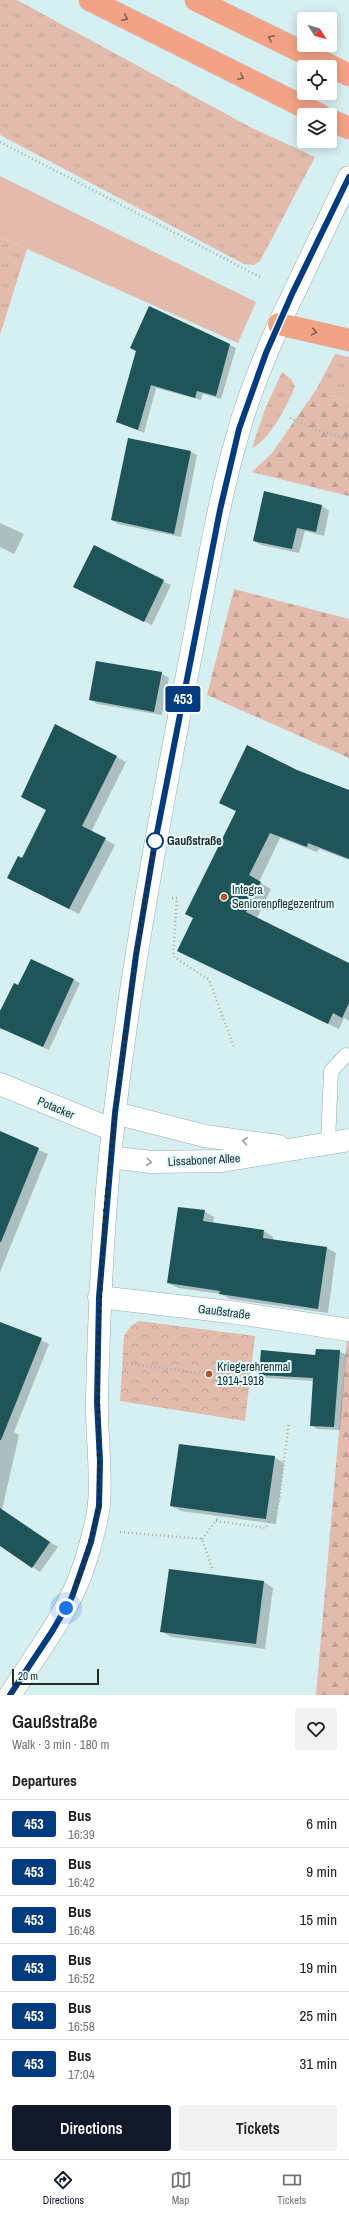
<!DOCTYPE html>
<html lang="en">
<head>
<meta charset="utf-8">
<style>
	:root { --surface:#fff; --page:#f2f2f2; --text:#222; --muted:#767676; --line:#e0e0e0; --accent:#111827 }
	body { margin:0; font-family:"Archivo Narrow",sans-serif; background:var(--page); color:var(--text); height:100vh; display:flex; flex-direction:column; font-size:15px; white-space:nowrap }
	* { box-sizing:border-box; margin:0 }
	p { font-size:13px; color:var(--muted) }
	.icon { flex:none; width:22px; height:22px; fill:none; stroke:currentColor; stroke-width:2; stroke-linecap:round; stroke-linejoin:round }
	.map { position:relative; height:1695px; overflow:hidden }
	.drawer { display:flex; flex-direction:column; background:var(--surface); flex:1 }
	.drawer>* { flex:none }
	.badge { padding:0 8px; border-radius:3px; font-size:14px; line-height:26px }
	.needle { width:26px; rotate:127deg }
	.controls { position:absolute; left:297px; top:12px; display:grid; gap:8px }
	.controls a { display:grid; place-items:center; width:40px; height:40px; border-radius:4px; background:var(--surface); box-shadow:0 2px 10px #0003; font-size:20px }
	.scale { position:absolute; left:12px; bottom:10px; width:87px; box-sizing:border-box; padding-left:4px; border:2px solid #222c2c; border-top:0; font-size:11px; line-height:14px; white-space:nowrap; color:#222c2c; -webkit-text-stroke:3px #e3fdfe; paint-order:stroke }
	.you { position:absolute; width:20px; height:20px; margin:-10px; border:3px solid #fff; border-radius:50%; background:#1a73e8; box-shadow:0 0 0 6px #1a73e833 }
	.map>.badge { position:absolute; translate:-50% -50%; box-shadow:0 0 0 2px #fff }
	h2 { padding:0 12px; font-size:15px; line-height:36px }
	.round { display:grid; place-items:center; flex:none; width:42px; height:42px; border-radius:4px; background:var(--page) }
	.head { display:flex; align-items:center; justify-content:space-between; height:68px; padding:0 12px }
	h1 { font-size:19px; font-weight:600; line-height:30px }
	.primary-button { display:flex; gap:8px; margin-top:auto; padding:8px 12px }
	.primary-button a { flex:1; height:46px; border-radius:4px; background:var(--accent); color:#fff; font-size:16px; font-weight:600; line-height:46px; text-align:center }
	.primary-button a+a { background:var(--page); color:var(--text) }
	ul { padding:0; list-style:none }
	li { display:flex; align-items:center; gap:12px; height:48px; padding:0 12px; border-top:1px solid var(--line) }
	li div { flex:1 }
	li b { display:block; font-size:15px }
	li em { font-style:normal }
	li .badge { min-width:44px; font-weight:700; text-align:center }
	.dock { display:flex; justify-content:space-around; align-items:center; height:56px; border-top:1px solid var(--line); background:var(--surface); font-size:11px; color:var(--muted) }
	.dock a { display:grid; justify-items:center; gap:2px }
	.dock .current { color:var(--accent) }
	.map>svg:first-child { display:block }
</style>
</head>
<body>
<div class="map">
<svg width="349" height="1695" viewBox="0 0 349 1695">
	<defs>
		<pattern id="grass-tufts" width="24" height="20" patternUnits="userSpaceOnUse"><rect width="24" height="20" fill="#e3bbac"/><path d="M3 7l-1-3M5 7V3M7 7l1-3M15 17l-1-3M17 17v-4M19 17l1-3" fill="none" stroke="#c2a194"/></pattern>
		<pattern id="forest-firs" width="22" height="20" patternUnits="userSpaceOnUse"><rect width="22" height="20" fill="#e3bbac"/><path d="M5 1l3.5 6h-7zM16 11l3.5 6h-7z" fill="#c2a194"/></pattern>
		<pattern id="park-crowns" width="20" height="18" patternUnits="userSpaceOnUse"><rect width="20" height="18" fill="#e3bbac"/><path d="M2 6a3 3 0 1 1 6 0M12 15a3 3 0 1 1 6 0" fill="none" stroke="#c2a194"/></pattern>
	</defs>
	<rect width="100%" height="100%" fill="#d6eff1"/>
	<g fill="url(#grass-tufts)">
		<polygon points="0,0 17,0 250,127 315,157 260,261 254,265 244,264 0,135"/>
		<polygon points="0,237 27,249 0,335"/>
		<polygon points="335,354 349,357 349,401 316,390"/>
		<path d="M282 372 291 379 295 387C288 404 269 441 252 448L265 409Z"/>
	</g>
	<g fill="url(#forest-firs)">
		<polygon points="316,390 349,401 349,496 252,472 272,453"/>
		<polygon points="234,589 349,619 349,758 207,695"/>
		<polygon points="349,1315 349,1695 316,1695"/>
	</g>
	<polygon fill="url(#park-crowns)" points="139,1321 255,1336 245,1421 120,1401 124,1336 131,1326"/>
	<polygon fill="#e3bbac" points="0,176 256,302 238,343 0,237"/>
	<g fill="#0003">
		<polygon points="150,307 236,348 221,399 203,394 201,400 156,388 144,433 117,422 137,351 131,348"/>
		<polygon points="191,452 197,455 181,537 118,524 112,520"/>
		<polygon points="264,493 322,506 329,511 324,536 305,531 299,553 261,545 254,541"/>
		<polygon points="0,523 24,534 14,554 0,547"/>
		<polygon points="94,547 171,585 152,625 82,591"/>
		<polygon points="161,673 169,678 162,715 97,704 90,699"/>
		<polygon points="56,726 126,762 91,832 115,845 79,914 18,883 23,859 47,810"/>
		<polygon points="297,771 349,791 349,860 319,849 317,852 280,838 259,882 271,889 257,918 349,964 349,1021 344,1018 339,1029 178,951 194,919 237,812 220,803"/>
		<polygon points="74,980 80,983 49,1050 1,1028 0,1031 0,1009 2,1010 19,986"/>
		<polygon points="0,1133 48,1154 0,1272"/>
		<polygon points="204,1211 214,1217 213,1224 264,1231 273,1237 273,1240 327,1248 336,1253 328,1313 230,1299 221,1294 178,1288 168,1283"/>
		<polygon points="0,1323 49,1344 14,1432 19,1435 2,1510 58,1547 40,1572 0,1544"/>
		<polygon points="339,1351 346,1355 340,1430 317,1429 311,1425 314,1381 267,1378 260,1374 316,1356"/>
		<polygon points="274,1457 284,1463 276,1524 181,1511 171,1506"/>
		<polygon points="170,1570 264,1582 273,1588 265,1649 171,1637 161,1631"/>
	</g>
	<g fill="#1f5559">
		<polygon points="149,306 230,344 216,396 197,391 195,398 151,385 138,430 116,422 136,351 130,348"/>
		<polygon points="128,438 191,451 174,534 111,520"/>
		<polygon points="264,491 322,505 316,532 297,528 292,549 253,541"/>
		<polygon points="94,545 164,580 144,622 73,587"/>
		<polygon points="96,661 162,672 154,712 89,700"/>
		<polygon points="55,724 117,756 82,826 106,838 69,909 7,878 18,856 22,858 46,810 21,797"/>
		<polygon points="247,745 297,770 349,790 349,859 308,843 307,847 270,833 249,875 261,882 246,912 349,963 349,1003 342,1018 333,1013 328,1024 177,951 193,918 185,914 236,811 219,803"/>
		<polygon points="31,959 74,979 43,1047 0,1028 0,1011 14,983 18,985"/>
		<polygon points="0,1131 39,1148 1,1242 0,1242"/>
		<polygon points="178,1207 205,1210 203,1221 264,1230 263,1238 327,1247 318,1309 219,1294 220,1291 167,1283"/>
		<polygon points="0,1322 42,1338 1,1440 0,1440"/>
		<polygon points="316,1349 340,1350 334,1427 310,1426 313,1378 259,1375 261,1350 315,1355"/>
		<polygon points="179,1444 275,1456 266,1519 170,1506"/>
		<polygon points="0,1508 50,1542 32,1568 0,1546"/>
		<polygon points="169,1569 264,1581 256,1644 160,1632"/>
	</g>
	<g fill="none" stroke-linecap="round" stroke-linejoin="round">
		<defs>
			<polyline id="service" points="328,1143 331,1071 346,1055"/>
			<g id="minor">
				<polyline points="0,1084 113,1130"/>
				<polyline points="115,1113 205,1136 278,1146"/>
				<polyline points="110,1157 151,1162 222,1161 349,1140"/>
				<polyline points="99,1297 230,1312 349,1330"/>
				<path d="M10 1695C37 1653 68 1613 84 1566 90 1546 97 1525 99 1504 102 1469 96 1433 97 1398 99 1317 102 1237 110 1157 126 996 156 838 186 680 203 597 215 512 239 430 249 394 264 358 279 324"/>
			</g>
			<polyline id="tertiary" points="279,324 349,177"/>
			<g id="trunk">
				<polyline points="90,0 320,115"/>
				<polyline points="196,0 349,75"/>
				<polyline points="330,120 349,128"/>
				<polyline points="279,324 349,340"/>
			</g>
		</defs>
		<use href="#service" stroke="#95adae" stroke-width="15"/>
		<use href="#minor" stroke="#95adae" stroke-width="23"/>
		<use href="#tertiary" stroke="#95adae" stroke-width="23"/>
		<use href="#trunk" stroke="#cacccc" stroke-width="23"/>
		<g stroke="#9db1b2" stroke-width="2.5" stroke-dasharray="1 3" stroke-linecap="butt">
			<polyline points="0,142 260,277"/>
			<polyline points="290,418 319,431 349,439"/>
			<polyline points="172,898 177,898 173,956 209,980 234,1047"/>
			<polyline points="123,1363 200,1373"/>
			<polyline points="216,1521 266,1528 279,1501 289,1422"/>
			<polyline points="120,1532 202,1539 213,1571"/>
			<polyline points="202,1539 218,1518"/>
		</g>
		<use href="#service" stroke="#fff" stroke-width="14"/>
		<use href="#minor" stroke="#fff" stroke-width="22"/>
		<use href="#tertiary" stroke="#fff" stroke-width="22"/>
		<use href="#trunk" stroke="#f2a386" stroke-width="22"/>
	</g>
	<defs><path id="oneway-chevron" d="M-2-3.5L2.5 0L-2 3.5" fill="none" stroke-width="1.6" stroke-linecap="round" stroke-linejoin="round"/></defs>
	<g stroke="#806254">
		<use href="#oneway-chevron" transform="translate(125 18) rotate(27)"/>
		<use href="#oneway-chevron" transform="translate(271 38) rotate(-153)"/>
		<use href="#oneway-chevron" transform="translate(241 77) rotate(27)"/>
		<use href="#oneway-chevron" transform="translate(314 332) rotate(13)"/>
	</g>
	<g stroke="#9ca0a0">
		<use href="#oneway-chevron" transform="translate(245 1141) rotate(-172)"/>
		<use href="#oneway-chevron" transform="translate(149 1162) rotate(6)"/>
	</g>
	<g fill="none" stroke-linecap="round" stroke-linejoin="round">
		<defs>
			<polyline id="line" points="10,1695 53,1630 72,1597 91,1542 99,1506 100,1461 97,1402 99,1297 115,1113 136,955 154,848 220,510 239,429 266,353 292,294 349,177"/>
		</defs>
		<use href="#line" stroke="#fff" stroke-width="9"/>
		<use href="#line" stroke="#003b80" stroke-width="6"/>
		<polyline stroke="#222c2c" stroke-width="4" stroke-dasharray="0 7.2" points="66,1608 83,1568 99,1506 98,1343 105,1210 115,1113 136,955 155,841"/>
	</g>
	<circle fill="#fff" stroke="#003b80" stroke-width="2" cx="155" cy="841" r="8"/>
	<g fill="#b85128" stroke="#e3fdfe" stroke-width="1.5">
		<circle cx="224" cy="897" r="4"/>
		<circle cx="209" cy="1374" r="4"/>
	</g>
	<g text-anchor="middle" stroke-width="4" stroke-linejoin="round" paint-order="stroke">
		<g font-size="12" font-weight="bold" fill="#222c2c" stroke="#e3fdfe" text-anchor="start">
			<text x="167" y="845">Gaußstraße</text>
		</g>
		<g font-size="12" fill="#222c2c" stroke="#e3fdfe" text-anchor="start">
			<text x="232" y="894">Integra<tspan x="232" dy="14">Seniorenpflegezentrum</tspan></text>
			<text x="217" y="1371">Kriegerehrenmal<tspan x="217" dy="14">1914-1918</tspan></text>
		</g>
		<g font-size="12" fill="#222c2c" stroke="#e3fdfe">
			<text transform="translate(56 1108) rotate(23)" y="4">Potacker</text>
			<text transform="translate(204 1160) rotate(-3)" y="4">Lissaboner Allee</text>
			<text transform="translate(224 1312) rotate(7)" y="4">Gaußstraße</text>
		</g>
	</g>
</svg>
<div class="controls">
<a><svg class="needle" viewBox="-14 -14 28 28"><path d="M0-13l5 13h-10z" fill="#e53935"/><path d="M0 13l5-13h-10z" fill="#767676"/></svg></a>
<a><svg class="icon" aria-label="locate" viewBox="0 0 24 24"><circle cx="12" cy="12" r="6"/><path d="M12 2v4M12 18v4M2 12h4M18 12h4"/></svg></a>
<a><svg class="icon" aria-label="layers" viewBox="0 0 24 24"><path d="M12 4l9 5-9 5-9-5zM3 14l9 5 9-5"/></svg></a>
</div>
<div class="scale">20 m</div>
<div class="you" style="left:66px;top:1608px"></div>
<b class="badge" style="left:183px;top:699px;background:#003b80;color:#fff">453</b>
</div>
<section class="drawer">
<div class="head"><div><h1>Gaußstraße</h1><p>Walk · 3 min · 180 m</p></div><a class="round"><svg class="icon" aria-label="heart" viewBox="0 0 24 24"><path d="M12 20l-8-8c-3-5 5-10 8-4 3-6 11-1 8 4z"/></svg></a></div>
<h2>Departures</h2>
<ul>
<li><span class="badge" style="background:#003b80;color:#fff">453</span><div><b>Bus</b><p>16:39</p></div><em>6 min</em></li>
<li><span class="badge" style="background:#003b80;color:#fff">453</span><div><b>Bus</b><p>16:42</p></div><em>9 min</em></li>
<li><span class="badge" style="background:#003b80;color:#fff">453</span><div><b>Bus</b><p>16:48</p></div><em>15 min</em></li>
<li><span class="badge" style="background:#003b80;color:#fff">453</span><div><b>Bus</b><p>16:52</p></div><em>19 min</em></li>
<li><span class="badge" style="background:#003b80;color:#fff">453</span><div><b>Bus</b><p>16:58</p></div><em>25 min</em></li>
<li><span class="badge" style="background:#003b80;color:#fff">453</span><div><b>Bus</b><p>17:04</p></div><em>31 min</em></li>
</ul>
<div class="primary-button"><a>Directions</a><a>Tickets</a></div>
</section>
<nav class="dock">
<a class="current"><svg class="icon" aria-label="directions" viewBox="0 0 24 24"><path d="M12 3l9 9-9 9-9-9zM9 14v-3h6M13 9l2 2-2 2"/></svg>Directions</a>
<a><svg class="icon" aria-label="map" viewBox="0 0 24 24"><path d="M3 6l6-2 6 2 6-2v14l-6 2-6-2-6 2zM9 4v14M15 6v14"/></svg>Map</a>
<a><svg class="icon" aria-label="tickets" viewBox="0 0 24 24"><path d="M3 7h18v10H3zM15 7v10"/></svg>Tickets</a>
</nav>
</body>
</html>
